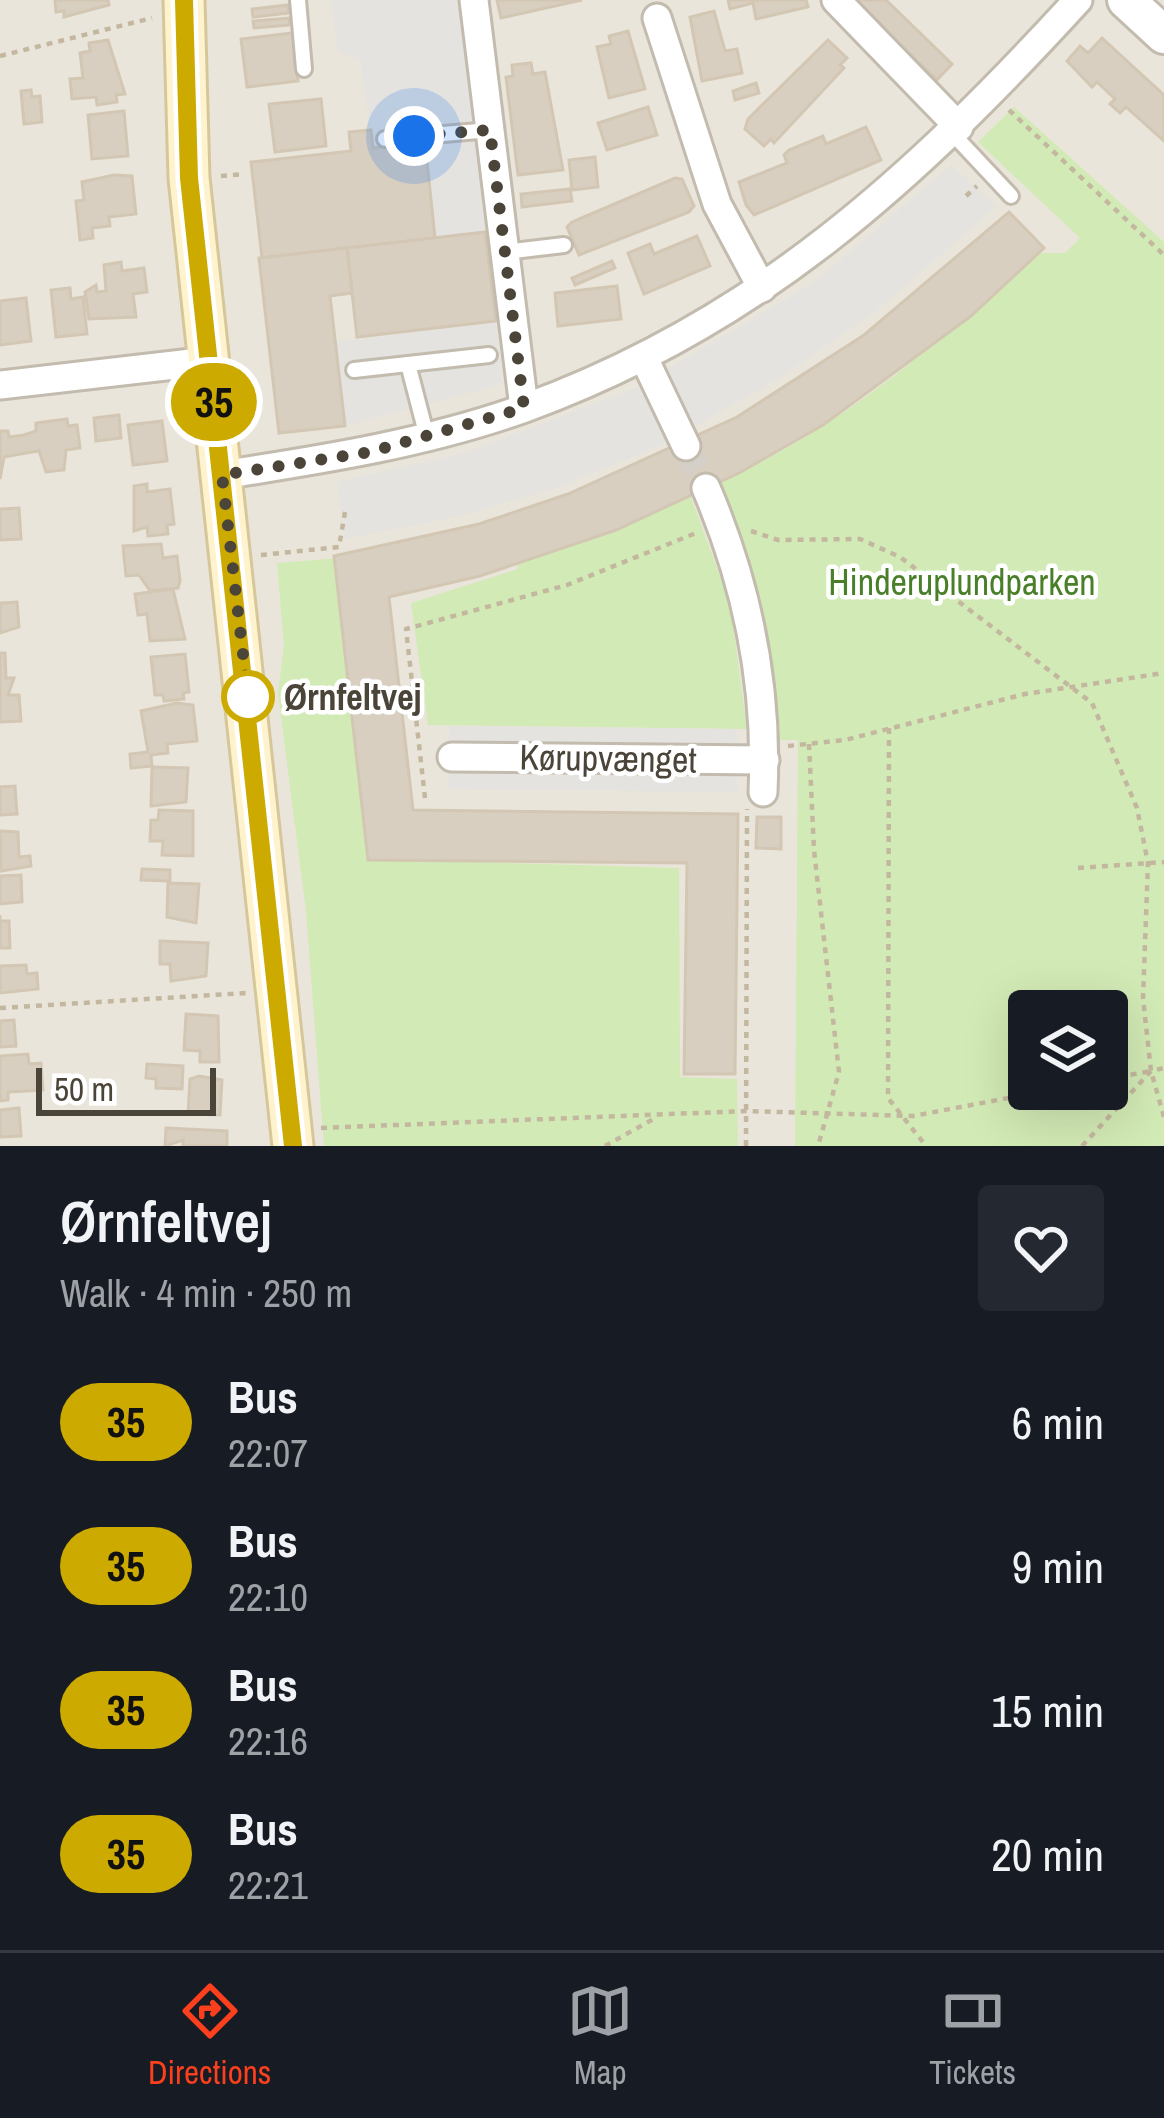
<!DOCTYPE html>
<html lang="en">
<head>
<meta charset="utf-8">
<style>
	:root { --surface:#171b24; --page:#242831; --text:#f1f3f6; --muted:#9ea1a6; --line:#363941; --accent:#fc3f1d }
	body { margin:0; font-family:"Archivo Narrow",sans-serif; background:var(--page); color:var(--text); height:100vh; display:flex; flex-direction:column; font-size:45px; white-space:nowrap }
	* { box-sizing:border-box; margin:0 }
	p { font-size:39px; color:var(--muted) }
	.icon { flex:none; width:66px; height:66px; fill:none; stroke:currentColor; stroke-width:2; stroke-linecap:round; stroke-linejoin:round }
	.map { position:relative; height:1146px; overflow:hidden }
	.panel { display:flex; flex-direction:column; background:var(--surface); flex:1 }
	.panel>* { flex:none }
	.badge { padding:0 24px; border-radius:39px; font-size:42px; line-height:78px }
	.controls { position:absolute; left:1008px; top:990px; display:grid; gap:24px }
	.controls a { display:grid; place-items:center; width:120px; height:120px; border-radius:12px; background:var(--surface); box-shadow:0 12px 48px #0002; font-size:60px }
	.scale { position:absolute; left:36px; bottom:30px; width:180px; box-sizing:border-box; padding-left:12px; border:6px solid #4b4439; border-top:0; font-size:33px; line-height:42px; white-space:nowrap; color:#4b4439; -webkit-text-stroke:9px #fff; paint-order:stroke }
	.you { position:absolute; width:60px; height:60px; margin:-30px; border:9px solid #fff; border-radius:50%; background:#1a73e8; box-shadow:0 0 0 18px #1a73e833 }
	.map>.badge { position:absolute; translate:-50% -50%; box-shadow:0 0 0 6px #fff }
	.round { display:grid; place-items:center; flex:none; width:126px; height:126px; border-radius:12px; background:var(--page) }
	.head { display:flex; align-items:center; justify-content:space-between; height:204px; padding:0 60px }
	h1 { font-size:57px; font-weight:600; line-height:90px }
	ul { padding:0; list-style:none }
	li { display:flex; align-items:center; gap:36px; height:144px; padding:0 60px }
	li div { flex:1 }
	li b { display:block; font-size:45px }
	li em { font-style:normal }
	li .badge { min-width:132px; font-weight:700; text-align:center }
	.tabs { display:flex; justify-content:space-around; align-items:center; height:168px; border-top:3px solid var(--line); background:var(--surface); font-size:33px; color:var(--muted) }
	.tabs a { display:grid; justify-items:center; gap:6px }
	.tabs .current { color:var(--accent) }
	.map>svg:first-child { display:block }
</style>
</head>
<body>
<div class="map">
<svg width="1164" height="1146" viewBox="0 0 1164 1146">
	<rect width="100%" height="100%" fill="#f6f3ec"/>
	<path fill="#eae5da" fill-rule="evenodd" d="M0 0H1164V1146H0ZM1029 1011H1107V1089H1029Z"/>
	<g fill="#d2eab5" fill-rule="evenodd">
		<path d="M1014 107 1164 242V1146H795L798 740H778C774 650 756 565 720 482 840 428 941 343 1035 253H1065L1080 238 978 142ZM1029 1011H1107V1089H1029Z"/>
		<polygon points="690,495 730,603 747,729 428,725 411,603 518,569 517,564"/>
		<polygon points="339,558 374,859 679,868 680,1077 737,1079 738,1146 324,1146 306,911 278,693 284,646 277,563"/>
	</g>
	<g fill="#e5e3e0">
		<polygon points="331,0 459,0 485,232 435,238 424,143 373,148 360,60 337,51"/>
		<polygon points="951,165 997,206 874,313 775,381 661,445 559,487 460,516 345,539 337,482 468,452 635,388 813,283"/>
		<polygon points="496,321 503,384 345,426 335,342"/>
		<polygon points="449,726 737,729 737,792 448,789"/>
	</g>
	<g fill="#d8cfc1" stroke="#d3c7b4" stroke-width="3">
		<polygon points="55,0 108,0 109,5 64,17 64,11 56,12"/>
		<polygon points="497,0 582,0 501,18"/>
		<polygon points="728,0 806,0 808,7 756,19 753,3 730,9"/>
		<polygon points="851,0 886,0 952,64 937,80"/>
		<polygon points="288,5 289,13 253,17 252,9"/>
		<polygon points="714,11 725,51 737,49 742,73 702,81 690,17"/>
		<polygon points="289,18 290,25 254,28 253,21"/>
		<polygon points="628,31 645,89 609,98 597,47 611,44 609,36"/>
		<polygon points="293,33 298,81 247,87 241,39"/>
		<polygon points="1102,38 1164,95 1164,141 1126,107 1120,113 1110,104 1115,99 1097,82 1092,87 1067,61 1080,46 1088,53"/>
		<polygon points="108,40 125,94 116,95 117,102 97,105 96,97 72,99 70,79 83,78 80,53 90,51 89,43"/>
		<polygon points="828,40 847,58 840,65 844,68 774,143 771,139 764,146 745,129 748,119"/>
		<polygon points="531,63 533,74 545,72 563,170 518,175 506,77 513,76 512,65"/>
		<polygon points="756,83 759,93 735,100 733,91"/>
		<polygon points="31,90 32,97 40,96 42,122 24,124 21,91"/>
		<polygon points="321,99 326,146 275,152 269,104"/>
		<polygon points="648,107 657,135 607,150 598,123"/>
		<polygon points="124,111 128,156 92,159 88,115"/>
		<polygon points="866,127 881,160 754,215 746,205 739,182 787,163 784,155 789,150 823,136 826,144"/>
		<polygon points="371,130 373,148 425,142 435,238 262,258 251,162 351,151 349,132"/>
		<polygon points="595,157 598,187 572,190 569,160"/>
		<polygon points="114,175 132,176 136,214 109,217 110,226 92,228 93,238 80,240 76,201 84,200 82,182"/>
		<polygon points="675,178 682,179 694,206 689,212 579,255 567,227 572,222"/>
		<polygon points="570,189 572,201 522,207 521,194"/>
		<polygon points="1009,212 1044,248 971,316 823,425 739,473 616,530 480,576 389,597 413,810 738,814 735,1074 684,1074 687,863 368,860 334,556 479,524 568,494 737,417 864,335"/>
		<polygon points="485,232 496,321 357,337 347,248"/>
		<polygon points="697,236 710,266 644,294 628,253 650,244 654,254"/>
		<polygon points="347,248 352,293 330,296 345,426 279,433 259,258"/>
		<polygon points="612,261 615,268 575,285 572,278"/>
		<polygon points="121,262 122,271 144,268 147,292 133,294 136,317 89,319 85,292 96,285 97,292 106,291 104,265"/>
		<polygon points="617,286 621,319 558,326 555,293"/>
		<polygon points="70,288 71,299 83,297 87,334 56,337 51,290"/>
		<polygon points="26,298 31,341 0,345 0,301"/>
		<polygon points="119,415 121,438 96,441 94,418"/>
		<polygon points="67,419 68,426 77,425 80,448 66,450 64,470 46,472 39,451 26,453 4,457 0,479 0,431 8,431 9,437 24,435 36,431 36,423"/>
		<polygon points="162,421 167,461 133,465 128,425"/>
		<polygon points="147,484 147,492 170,489 174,524 167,525 168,534 148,536 147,527 134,531 134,486"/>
		<polygon points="19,508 21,539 0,540 0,509"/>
		<polygon points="161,544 163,558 177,556 180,581 178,588 150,591 139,575 126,576 123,546"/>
		<polygon points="173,589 185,639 150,641 147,614 138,615 135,594"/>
		<polygon points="17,602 19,627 0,633 0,603"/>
		<polygon points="0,653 5,653 6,678 14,678 8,695 19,695 21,721 0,722"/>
		<polygon points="185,654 189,692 183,693 184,699 164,701 163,695 155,695 151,657"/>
		<polygon points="177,703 193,705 197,741 167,744 168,753 151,755 152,766 131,768 130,754 148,752 141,711"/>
		<polygon points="152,767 188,768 186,802 151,806"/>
		<polygon points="15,786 17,814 0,815 0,787"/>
		<polygon points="159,810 193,811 193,856 162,855 163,841 150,841 151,820 158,820"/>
		<polygon points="757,817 781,817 781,849 756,848"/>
		<polygon points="0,831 18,832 19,857 30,856 31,866 1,871"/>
		<polygon points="142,869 170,870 170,883 199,884 196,923 167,917 168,881 141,880"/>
		<polygon points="21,875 22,902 0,904 0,876"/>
		<polygon points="0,915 0,921 9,921 10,948 0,948"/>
		<polygon points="160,941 208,943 206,976 171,981 170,964 160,964"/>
		<polygon points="26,965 27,974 37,973 38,989 0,993 0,966"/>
		<polygon points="186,1014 218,1016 219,1062 200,1062 200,1051 184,1050"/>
		<polygon points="14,1020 16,1046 0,1047 0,1021"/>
		<polygon points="28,1054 29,1064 41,1063 43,1090 8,1092 8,1100 0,1101 0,1056"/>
		<polygon points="147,1064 183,1066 182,1089 156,1088 156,1079 146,1078"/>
		<polygon points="199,1076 222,1080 220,1115 188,1114 190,1079"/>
		<polygon points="19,1108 21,1136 0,1137 0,1110"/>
		<polygon points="166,1128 227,1131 227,1146 183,1146 183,1140 165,1146"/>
	</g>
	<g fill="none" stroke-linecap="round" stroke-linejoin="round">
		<polyline stroke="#d4d0c8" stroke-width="27" stroke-dasharray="27 14" stroke-linecap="butt" points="686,446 706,488"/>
		<defs>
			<g id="service">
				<polyline points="298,0 304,69"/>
				<polyline points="952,133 1011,196"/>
				<polyline points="385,139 490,130"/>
				<polyline points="505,252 564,245"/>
				<polyline points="408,364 427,437"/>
				<polyline points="354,370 489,355"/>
			</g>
			<g id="minor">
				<polyline points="474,0 524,408"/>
				<polyline points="836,0 959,127"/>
				<polyline points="657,18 717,204 762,288"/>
				<polyline points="644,358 686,446"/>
				<polyline points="0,385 209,361"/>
				<path d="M222 475C325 459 427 443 525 408 758 323 914 179 1078 0"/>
				<path d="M706 488C748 586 768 685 763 792"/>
				<polyline points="452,757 765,760"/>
			</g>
			<polyline id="tertiary" points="1126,0 1164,35"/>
			<polyline id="secondary" points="184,0 189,178 293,1146"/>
		</defs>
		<use href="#service" stroke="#c2bbae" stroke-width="20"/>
		<use href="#minor" stroke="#c2bbae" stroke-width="33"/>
		<use href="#tertiary" stroke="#c2bbae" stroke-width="42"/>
		<use href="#secondary" stroke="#d6c79b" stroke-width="45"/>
		<g stroke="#c4b79f" stroke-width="4.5" stroke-dasharray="6 6" stroke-linecap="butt">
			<polyline points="0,56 152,18"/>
			<polyline points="1009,110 1164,255"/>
			<polyline points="221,176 245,174"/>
			<polyline points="966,196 977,186"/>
			<polyline points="751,531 778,540 860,539 900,557 1092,703 1137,808 1148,863 1143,998 1151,1071 1164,1117"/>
			<polyline points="261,555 339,547 345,512"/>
			<polyline points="889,728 888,1098 926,1146"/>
			<polyline points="809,744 814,850 839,1072 818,1146"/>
			<polyline points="788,746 845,740 1025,694 1164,673"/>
			<polyline points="425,798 406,629 567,585 696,533"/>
			<polyline points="1078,868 1164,862"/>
			<polyline points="0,1008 246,993"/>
			<polyline points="1107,1079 1151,1071"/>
			<polyline points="321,1128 746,1111 913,1116 1056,1089"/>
			<polyline points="605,1146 657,1117"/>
			<polyline points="746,1146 747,809"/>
			<polyline points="1082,1146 1151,1071 1164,1068"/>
		</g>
		<use href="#service" stroke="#fff" stroke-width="14"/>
		<use href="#minor" stroke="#fff" stroke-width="27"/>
		<use href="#tertiary" stroke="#fff" stroke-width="36"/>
		<use href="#secondary" stroke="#fff3cd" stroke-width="39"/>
	</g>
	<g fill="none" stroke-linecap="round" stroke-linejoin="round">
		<defs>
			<polyline id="line" points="184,0 189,178 293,1146"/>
		</defs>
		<use href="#line" stroke="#fff" stroke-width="27"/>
		<use href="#line" stroke="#ca0" stroke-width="18"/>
		<polyline stroke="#4b4439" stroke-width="12" stroke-dasharray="0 21.6" points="248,697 222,475 370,452 524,408 490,130 414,136"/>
	</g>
	<circle fill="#fff" stroke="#ca0" stroke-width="6" cx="248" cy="697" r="24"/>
	<g text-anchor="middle" stroke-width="9" stroke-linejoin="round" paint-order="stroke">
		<g font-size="36" fill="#4a7f2a" stroke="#fff">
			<text x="962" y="595">Hinderuplundparken</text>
		</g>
		<g font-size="36" font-weight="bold" fill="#4b4439" stroke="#fff" text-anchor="start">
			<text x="284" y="710">Ørnfeltvej</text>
		</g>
		<g font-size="36" fill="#4b4439" stroke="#fff">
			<text transform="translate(608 758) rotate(1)" y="13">Kørupvænget</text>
		</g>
	</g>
</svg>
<div class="controls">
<a><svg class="icon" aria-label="layers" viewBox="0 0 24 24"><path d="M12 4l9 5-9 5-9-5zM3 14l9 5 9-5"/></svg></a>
</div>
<div class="scale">50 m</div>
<div class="you" style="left:414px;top:136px"></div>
<b class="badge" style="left:214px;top:402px;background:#ca0;color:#111">35</b>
</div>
<section class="panel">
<div class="head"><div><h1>Ørnfeltvej</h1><p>Walk · 4 min · 250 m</p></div><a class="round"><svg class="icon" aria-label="heart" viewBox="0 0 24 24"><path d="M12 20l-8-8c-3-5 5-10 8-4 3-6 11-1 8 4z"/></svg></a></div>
<ul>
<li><span class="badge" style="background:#ca0;color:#111">35</span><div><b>Bus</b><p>22:07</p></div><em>6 min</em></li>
<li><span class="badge" style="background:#ca0;color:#111">35</span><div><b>Bus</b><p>22:10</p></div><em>9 min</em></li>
<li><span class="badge" style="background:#ca0;color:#111">35</span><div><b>Bus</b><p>22:16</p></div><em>15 min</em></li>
<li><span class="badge" style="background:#ca0;color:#111">35</span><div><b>Bus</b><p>22:21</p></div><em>20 min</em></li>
</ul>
</section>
<nav class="tabs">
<a class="current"><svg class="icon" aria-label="directions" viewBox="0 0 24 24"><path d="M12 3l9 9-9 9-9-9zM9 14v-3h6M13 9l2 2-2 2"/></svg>Directions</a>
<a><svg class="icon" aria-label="map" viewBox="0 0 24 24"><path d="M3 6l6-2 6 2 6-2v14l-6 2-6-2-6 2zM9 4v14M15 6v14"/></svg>Map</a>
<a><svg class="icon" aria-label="tickets" viewBox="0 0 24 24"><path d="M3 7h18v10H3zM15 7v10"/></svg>Tickets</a>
</nav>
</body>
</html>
